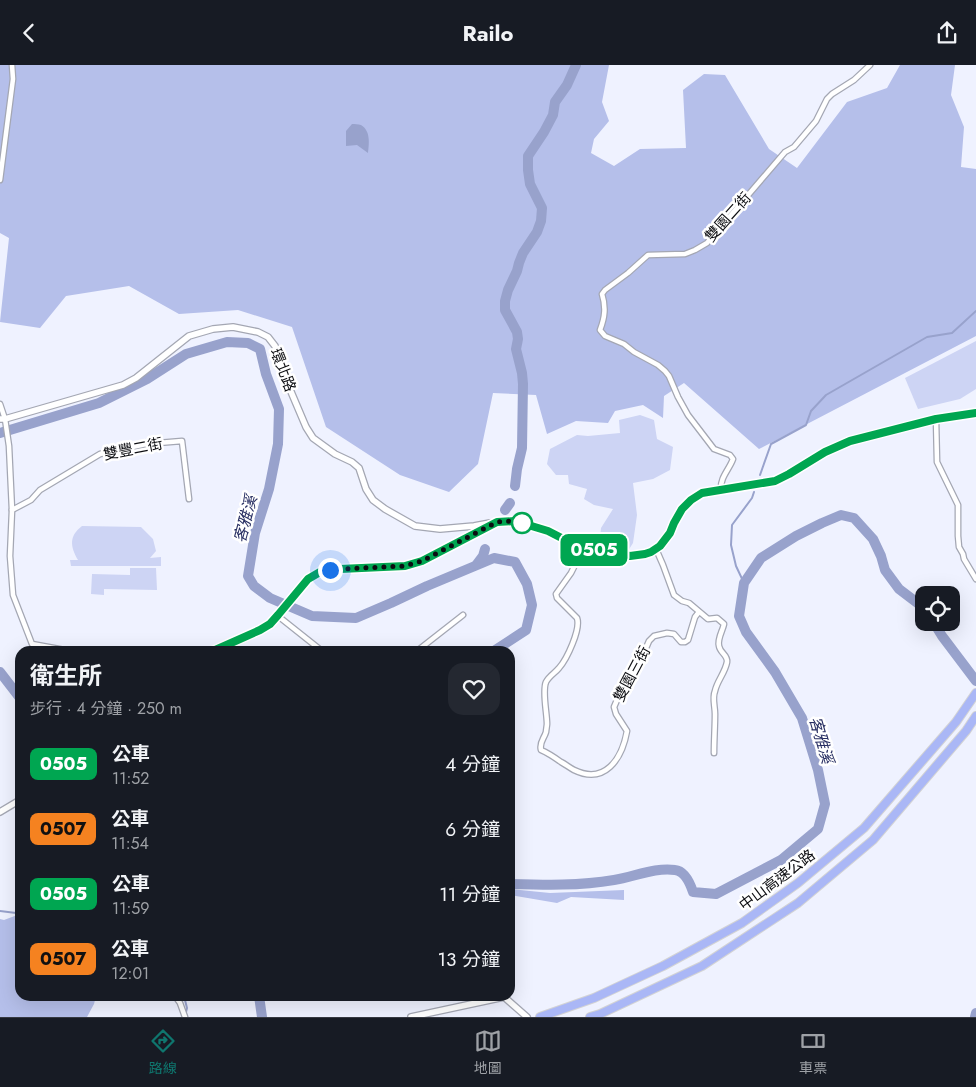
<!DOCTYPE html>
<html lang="zh-TW">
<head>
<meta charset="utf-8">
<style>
	:root { --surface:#171b24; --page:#242831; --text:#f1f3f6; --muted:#9ea1a6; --line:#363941; --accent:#0f766e }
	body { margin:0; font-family:Jost,"Noto Sans TC",sans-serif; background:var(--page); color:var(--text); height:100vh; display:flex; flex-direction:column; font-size:19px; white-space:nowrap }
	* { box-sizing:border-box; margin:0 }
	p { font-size:16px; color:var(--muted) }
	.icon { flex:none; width:28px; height:28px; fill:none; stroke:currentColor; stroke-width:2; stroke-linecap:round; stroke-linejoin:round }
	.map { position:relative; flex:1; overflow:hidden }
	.side { position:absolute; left:15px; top:581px; width:500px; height:355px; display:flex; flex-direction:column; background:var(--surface); border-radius:15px; box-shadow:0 5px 20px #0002 }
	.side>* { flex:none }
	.badge { padding:0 10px; border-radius:8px; font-size:18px; line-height:32px }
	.fabs { position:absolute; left:915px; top:521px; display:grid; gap:10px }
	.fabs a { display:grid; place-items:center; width:45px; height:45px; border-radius:10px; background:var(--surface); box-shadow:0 5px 20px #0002; font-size:25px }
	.you { position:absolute; width:25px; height:25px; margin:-12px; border:4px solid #fff; border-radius:50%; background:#1a73e8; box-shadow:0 0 0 8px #1a73e833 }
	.map>.badge { position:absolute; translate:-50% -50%; box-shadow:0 0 0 2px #fff }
	.round { display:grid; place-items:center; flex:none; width:52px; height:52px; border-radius:15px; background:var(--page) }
	.head { display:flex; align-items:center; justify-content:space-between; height:85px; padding:0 15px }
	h1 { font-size:24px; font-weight:700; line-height:38px }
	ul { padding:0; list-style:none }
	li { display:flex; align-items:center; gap:15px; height:65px; padding:0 15px }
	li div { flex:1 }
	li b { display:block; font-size:19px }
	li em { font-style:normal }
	li .badge { min-width:55px; font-weight:700; text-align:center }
	header { display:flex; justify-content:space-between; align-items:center; height:65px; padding:0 15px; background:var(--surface); font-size:22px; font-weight:700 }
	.tab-bar { display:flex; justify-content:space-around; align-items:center; height:70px; border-top:1px solid var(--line); background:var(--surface); font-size:14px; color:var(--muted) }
	.tab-bar a { display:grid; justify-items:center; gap:2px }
	.tab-bar .on { color:var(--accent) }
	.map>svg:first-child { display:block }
</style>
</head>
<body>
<header><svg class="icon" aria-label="back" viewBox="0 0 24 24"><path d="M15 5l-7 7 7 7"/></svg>Railo<svg class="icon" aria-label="share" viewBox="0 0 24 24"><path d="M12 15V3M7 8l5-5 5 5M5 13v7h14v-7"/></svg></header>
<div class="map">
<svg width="976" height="952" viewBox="0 0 976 952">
	<rect width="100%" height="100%" fill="#eff2ff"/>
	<g fill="#cdd4f4">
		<polygon points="976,276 976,324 960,334 918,344 905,313"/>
		<polygon points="640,350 654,355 657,374 673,382 670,405 653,414 633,418 637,450 633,478 626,489 599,482 601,463 613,444 594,440 584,434 587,424 569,419 568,410 556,410 547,399 550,384 577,370 588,371 620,368 619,355"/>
		<path d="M82 461 141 462 153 474 156 486 150 493 161 492V501H71L70 495H78C70 481 69 471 82 461Z"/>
		<polygon points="130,503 156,503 157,525 104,524 104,530 91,529 92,509 130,510"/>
	</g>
	<g fill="#b5bfea">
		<polygon points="0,0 609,0 602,37 609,56 594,74 591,88 614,101 640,84 686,83 683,25 704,9 725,10 769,84 797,103 847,37 887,23 900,0 955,0 951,30 964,62 961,102 976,104 976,271 759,384 684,318 664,331 663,353 643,340 615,346 608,358 576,356 547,369 536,330 493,328 478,399 449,427 400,410 326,362 292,262 238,245 179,249 129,221 66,231 40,263 0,257 9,173 0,168"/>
		<polygon points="510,824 550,828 624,825 624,835 571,832 557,838 510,830"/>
		<polygon points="20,849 20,931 96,931 94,939 87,952 0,952 0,854 4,855"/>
	</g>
	<path fill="#98a2cc" d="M352 59C355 59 358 59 361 60 371 66 369 79 368 88L357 80 346 81V66Z"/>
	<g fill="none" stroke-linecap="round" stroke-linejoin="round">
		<g stroke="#98a2cc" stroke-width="2">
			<polyline points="760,410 771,379 806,360 811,346 826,330 927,272 952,268 976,246"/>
			<polyline points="744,518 736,501 731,480 732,460 752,433 754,427"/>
			<polyline points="0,846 16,848 20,846"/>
			<polyline points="184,931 187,943 186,947"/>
		</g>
		<g stroke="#98a2cc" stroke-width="10">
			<polyline points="0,368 99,338 147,314 186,289 227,277 248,278 260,284 266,309 279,344 278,379 269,424 255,468 248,511 254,521 270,533 312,551 356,553 391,538 427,521 494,493 515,497 527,519 532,540 526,565 494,586"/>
			<polyline points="515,421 517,404 522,383 523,319 522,308 516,284 518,274 517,267 505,245 505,236 508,225 517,206 519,198 523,188 537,167 541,156 542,143 530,119 528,105 528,91 544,67 553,50 555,37 567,20 576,0"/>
			<polyline points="505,445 510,438"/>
			<polyline points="477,499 483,491 485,484"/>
			<polyline points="934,558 942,571 976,616"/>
			<polyline points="0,607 20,633"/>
			<path d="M510 819C545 820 579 821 614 815 634 812 655 802 675 805 685 806 690 818 693 827L716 829 781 795 818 764 825 739 818 705 802 653 775 607 746 567 739 551 744 518 761 493 796 471 822 458 841 450 854 453 873 474 881 491 885 505 899 524 924 543"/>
			<polyline points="259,931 262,952"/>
			<polyline points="975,952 976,948"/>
		</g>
		<defs>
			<g id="minor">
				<polyline points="0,115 13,14 12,0"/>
				<polyline points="0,339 5,354 9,381 12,445 10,491 13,530 32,579 70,586"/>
				<polyline points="936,354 937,397 958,440 958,471 959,482 963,489 964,494 976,514"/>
				<path d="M721 425C720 412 729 405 733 394L730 390 714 384 688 350 678 332 669 311 665 306 658 300 634 287 624 279 605 271 600 265C605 252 606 242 602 229L605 225 628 208 648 190 685 189 695 185 707 178 785 87 794 82 816 56 827 34 832 29 854 15 870 0"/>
				<polyline points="12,445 31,435 40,425 100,389 146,379 182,376 189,434"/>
				<path d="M581 483 577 496 571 508 556 529 557 533 577 553C581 564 567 594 559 603 555 608 549 611 546 617 542 626 547 648 547 659 547 660 546 666 546 667 544 674 539 677 541 685 548 688 554 692 561 697 565 699 570 703 574 705 605 720 622 694 627 666L616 649 614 642 617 635 626 623 632 608 641 598 646 583 649 576 654 571 667 568 674 569 681 577H685L688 575 695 552 699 547"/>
				<path d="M656 484 663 500 674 530 682 536 689 538 708 554 717 553 724 559C723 565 717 574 719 581 720 588 728 590 727 597 725 608 717 616 715 626 712 633 715 641 715 649 715 662 714 675 714 688"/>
				<polyline points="278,551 322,586"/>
				<polyline points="417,586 463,550"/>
				<polyline points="175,931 180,938 185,952"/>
			</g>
			<g id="tertiary">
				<polyline points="0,354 5,354 123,320 136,313 189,271 213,264 233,262 258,267 268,272 275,281 289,322 306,362 313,373 335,389 352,397 359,403 366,424 373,435 385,444 415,461 440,464 474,461 490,458"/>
				<polyline points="213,586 260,565 270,559 278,551 308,514 320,507 340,504 405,501 422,497 497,457 515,456 547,466 581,483 630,491 645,489 651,487 660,481 670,468 674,458 682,444 691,435 702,428 775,415 789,409 825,387 850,376 936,354 976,348"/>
				<polyline points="0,747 20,735"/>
				<polyline points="503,931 527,952"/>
				<polyline points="411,952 504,932"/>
			</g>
			<g id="motorway">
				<polyline points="540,952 594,933 663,901 742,858 798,818 864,763 956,657 976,628"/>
				<polyline points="590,952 600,949 702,901 798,838 873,775 966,666 976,651"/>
			</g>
		</defs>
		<use href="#minor" stroke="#a4a7b3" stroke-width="7"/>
		<use href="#tertiary" stroke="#a4a7b3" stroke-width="8"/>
		<use href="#motorway" stroke="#d3d3d4" stroke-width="10"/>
		<use href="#minor" stroke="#fff" stroke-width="4.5"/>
		<use href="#tertiary" stroke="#fff" stroke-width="5.5"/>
		<use href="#motorway" stroke="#aab7f6" stroke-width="8"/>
	</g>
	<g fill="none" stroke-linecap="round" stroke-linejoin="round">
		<defs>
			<polyline id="line" points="213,586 260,565 270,559 278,550 308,514 320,507 340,504 405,501 422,496 497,457 515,456 548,466 581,483 630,491 645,489 651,487 660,481 670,468 674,458 682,444 691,435 702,428 775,416 789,409 825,387 850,376 936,354 976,348"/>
		</defs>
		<use href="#line" stroke="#fff" stroke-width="11"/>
		<use href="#line" stroke="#00a651" stroke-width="8"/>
		<polyline stroke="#0c0d11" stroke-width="5" stroke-dasharray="0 9" points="330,505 340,504 405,501 422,496 497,457 515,456 523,459 522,458"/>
	</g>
	<circle fill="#fff" stroke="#00a651" stroke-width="2.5" cx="522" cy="458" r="10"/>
	<g text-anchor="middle" stroke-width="5" stroke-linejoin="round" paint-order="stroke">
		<g font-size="15" fill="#0c0d11" stroke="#fff">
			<text transform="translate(728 152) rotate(-48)" y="5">雙園二街</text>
			<text transform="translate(283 305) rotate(69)" y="5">環北路</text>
			<text transform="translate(133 384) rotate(-11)" y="5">雙豐二街</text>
			<text transform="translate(632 609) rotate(-62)" y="5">雙園三街</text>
			<text transform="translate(777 815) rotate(-37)" y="5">中山高速公路</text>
		</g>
		<g font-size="16" font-style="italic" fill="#272e62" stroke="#fff">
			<text transform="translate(245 454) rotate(-75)" y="6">客雅溪</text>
			<text transform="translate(822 675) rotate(74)" y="6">客雅溪</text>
		</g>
	</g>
</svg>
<div class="fabs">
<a><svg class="icon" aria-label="locate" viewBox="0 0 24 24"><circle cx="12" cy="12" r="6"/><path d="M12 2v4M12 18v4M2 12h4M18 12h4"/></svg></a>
</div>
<div class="you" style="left:330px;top:505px"></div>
<b class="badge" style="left:594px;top:485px;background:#00a651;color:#fff">0505</b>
<section class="side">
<div class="head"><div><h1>衛生所</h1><p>步行 · 4 分鐘 · 250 m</p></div><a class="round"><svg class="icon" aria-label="heart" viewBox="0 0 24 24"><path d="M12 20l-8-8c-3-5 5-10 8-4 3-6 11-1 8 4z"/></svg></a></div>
<ul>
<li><span class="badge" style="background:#00a651;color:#fff">0505</span><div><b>公車</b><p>11:52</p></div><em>4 分鐘</em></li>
<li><span class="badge" style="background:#f58220;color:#111">0507</span><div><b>公車</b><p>11:54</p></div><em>6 分鐘</em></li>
<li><span class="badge" style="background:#00a651;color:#fff">0505</span><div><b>公車</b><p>11:59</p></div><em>11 分鐘</em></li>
<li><span class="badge" style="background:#f58220;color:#111">0507</span><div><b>公車</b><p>12:01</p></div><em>13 分鐘</em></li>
</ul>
</section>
</div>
<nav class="tab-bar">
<a class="on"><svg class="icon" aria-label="directions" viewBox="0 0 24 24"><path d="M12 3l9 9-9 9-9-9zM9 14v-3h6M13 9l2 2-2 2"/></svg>路線</a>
<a><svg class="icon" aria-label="map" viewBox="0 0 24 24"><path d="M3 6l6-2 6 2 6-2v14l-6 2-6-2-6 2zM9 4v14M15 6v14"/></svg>地圖</a>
<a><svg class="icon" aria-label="tickets" viewBox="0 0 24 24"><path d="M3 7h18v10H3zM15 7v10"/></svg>車票</a>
</nav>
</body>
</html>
